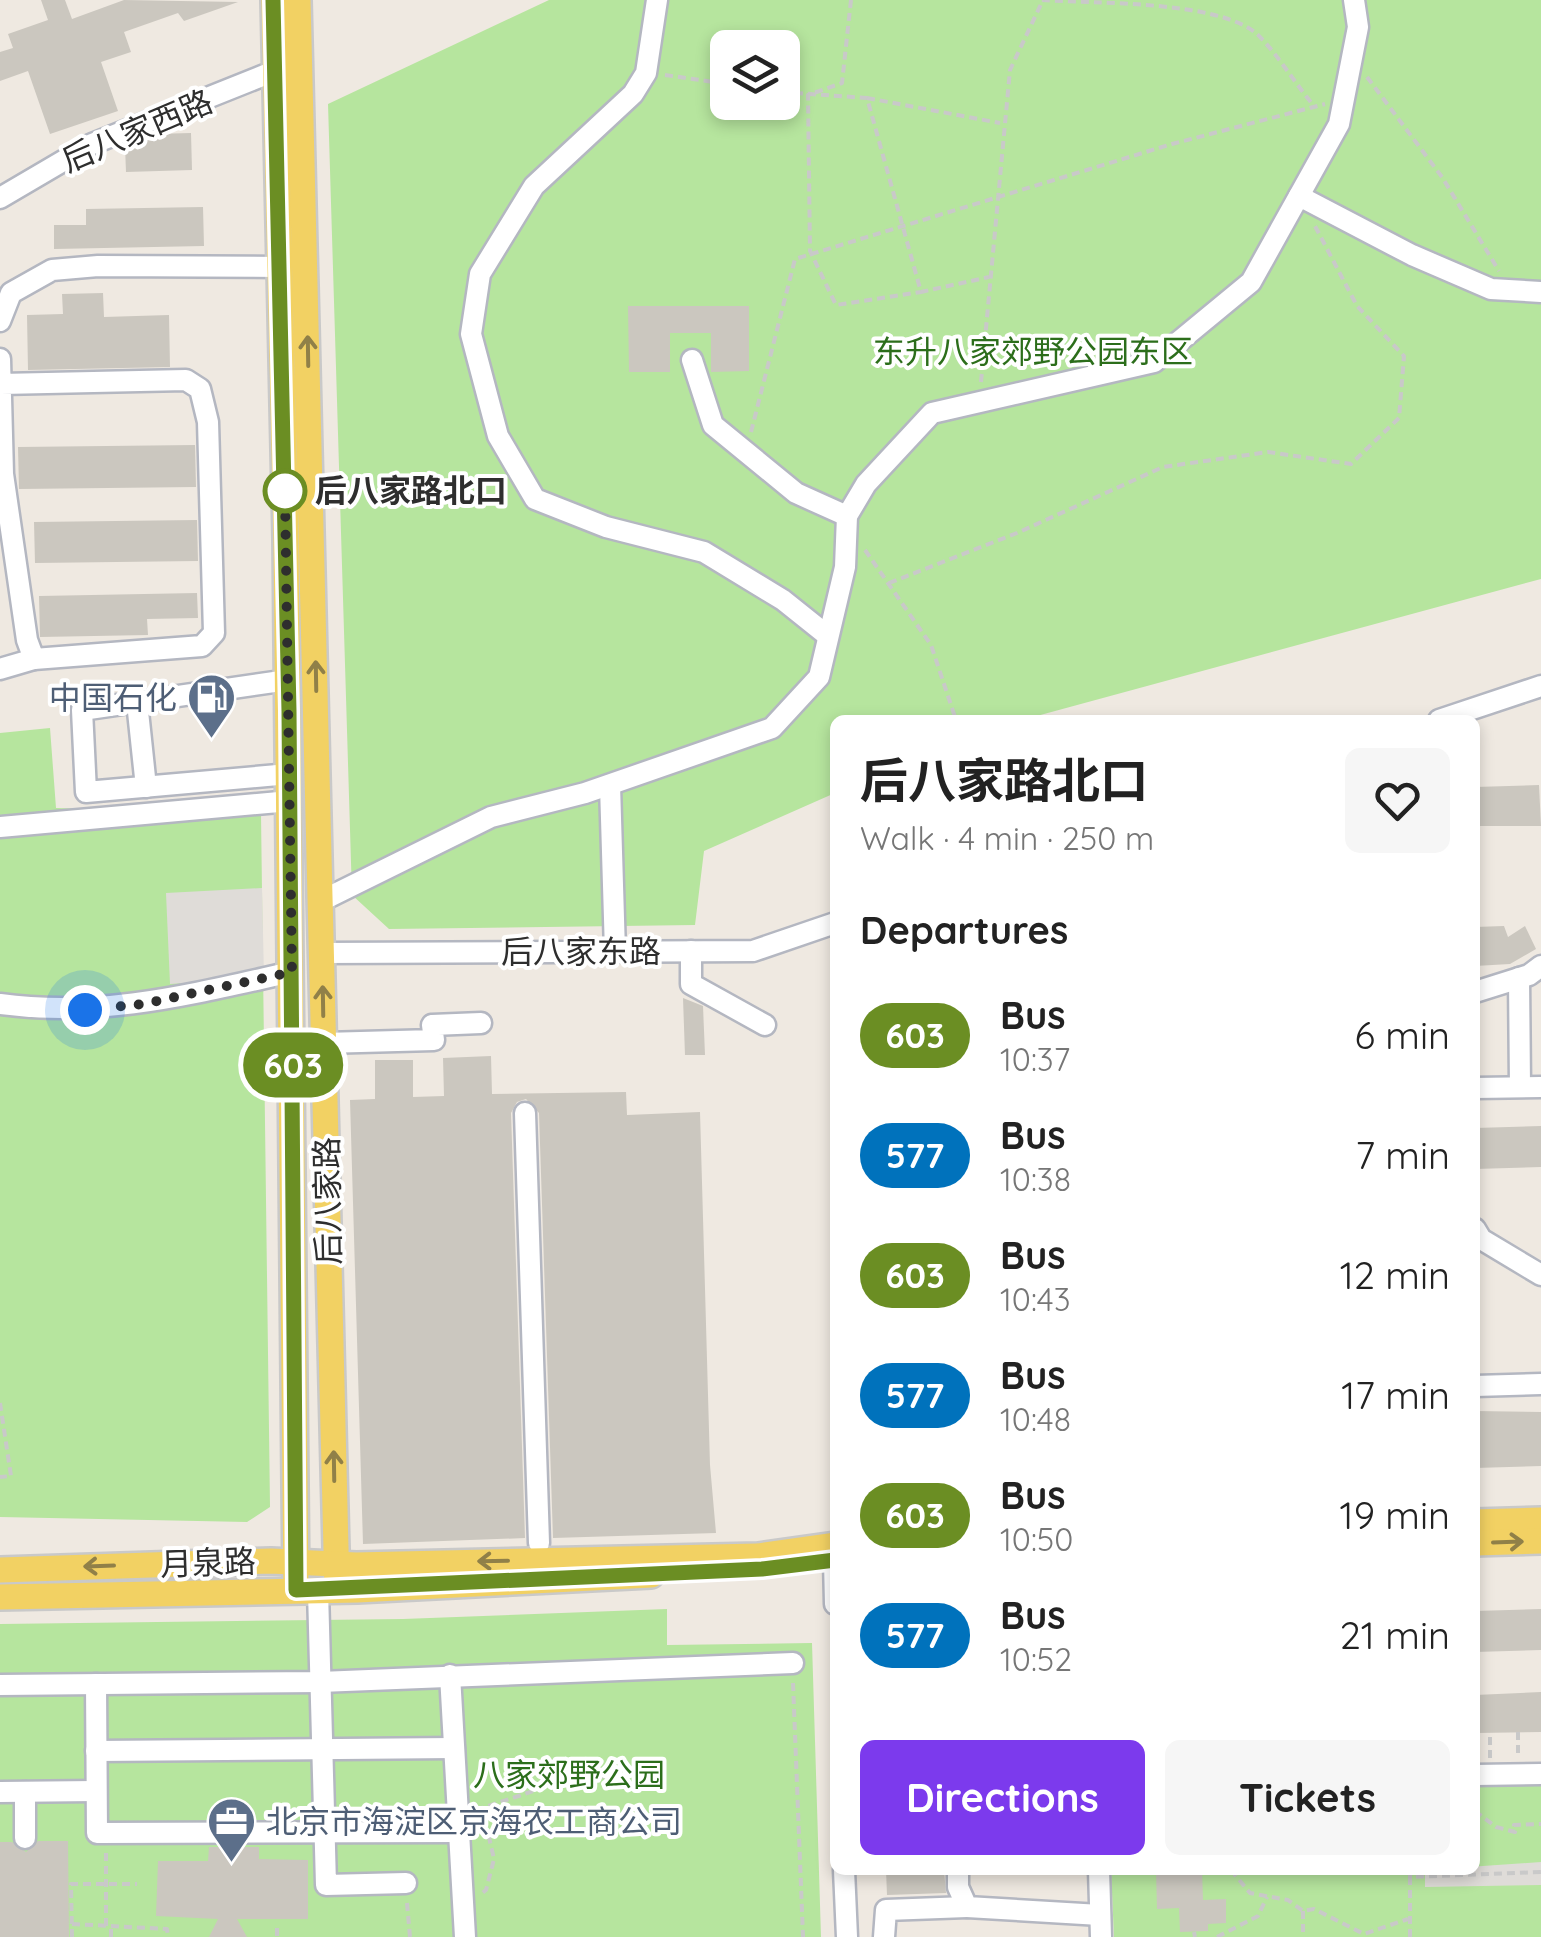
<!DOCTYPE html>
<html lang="en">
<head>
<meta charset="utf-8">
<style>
	:root { --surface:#fff; --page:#f6f6f6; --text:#222; --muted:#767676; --accent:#7c3aed }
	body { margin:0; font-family:Quicksand,"Noto Sans SC",sans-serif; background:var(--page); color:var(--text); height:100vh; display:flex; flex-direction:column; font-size:38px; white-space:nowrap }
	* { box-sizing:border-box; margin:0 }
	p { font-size:32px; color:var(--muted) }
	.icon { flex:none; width:55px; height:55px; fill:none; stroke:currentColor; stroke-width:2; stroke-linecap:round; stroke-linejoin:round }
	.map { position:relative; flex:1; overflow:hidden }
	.panel { position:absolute; left:830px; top:715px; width:650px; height:1160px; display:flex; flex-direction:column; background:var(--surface); border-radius:15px; box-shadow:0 5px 15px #0003 }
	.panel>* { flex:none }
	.badge { padding:0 20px; border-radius:32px; font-size:35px; line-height:65px }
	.fabs { position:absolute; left:710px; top:30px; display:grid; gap:20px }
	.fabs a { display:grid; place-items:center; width:90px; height:90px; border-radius:15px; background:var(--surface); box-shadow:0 5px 15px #0003; font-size:50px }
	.you { position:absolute; width:50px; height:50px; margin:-25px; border:8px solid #fff; border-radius:50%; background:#1a73e8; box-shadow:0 0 0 15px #1a73e833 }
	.map>.badge { position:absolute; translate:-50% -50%; box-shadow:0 0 0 5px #fff }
	h2 { padding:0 30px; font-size:38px; line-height:90px }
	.round { display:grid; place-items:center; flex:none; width:105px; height:105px; border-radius:15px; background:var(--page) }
	.summary { display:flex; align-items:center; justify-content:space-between; height:170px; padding:0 30px }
	h1 { font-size:48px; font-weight:700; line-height:75px }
	.cta { display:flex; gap:20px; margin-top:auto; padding:20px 30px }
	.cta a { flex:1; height:115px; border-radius:15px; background:var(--accent); color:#fff; font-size:40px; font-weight:700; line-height:115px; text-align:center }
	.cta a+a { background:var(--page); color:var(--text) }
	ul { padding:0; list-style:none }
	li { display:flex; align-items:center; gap:30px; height:120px; padding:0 30px }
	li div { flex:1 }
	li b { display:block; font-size:38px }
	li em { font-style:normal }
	li .badge { min-width:110px; font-weight:700; text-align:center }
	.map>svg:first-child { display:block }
</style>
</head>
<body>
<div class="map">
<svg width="1541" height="1937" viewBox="0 0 1541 1937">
	<rect width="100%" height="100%" fill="#efe9e1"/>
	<g fill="#b6e59e" fill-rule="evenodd">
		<path d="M549 0H1541V579L1022 720H835V793L704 851 695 925 389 929 352 895 328 104ZM728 48H782V102H728Z"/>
		<polygon points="50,728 56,808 261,814 270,1507 247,1522 0,1517 0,733"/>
		<polygon points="667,1609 667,1645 812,1643 821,1937 0,1937 0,1624 403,1619"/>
		<polygon points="1541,1777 1541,1937 1114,1937 1111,1870 1475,1870 1475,1779"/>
	</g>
	<g fill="#dfdcd8">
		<polygon points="262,888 264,978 170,984 166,893"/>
		<polygon points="1541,1862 1541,1885 1425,1887 1425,1870"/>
	</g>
	<g fill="#cbc7bf">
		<polygon points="41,0 65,0 72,19 124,0 238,2 184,21 178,13 124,32 131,52 101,62 118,111 50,134 28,71 0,81 0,52 13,48 8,34 48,20"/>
		<polygon points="191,133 192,170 126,172 125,146 154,134"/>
		<polygon points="203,207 204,246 54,249 54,225 86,225 86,209"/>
		<polygon points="103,293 104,317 169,315 170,367 28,370 27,315 63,314 62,294"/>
		<polygon points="628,306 749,306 749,371 711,372 711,333 670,333 670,372 629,372"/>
		<polygon points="195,445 196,487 19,489 18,447"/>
		<polygon points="197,520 198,561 35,563 34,522"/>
		<polygon points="197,593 198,618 147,619 148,635 40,637 39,596"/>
		<polygon points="1539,785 1541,826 1475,826 1475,787"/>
		<polygon points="1504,926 1508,937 1525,926 1536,949 1510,964 1475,966 1475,927"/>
		<polygon points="683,998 703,1006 705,1055 685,1055"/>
		<polygon points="491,1056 492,1094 626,1092 627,1115 700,1112 710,1465 716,1533 553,1538 539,1113 526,1099 517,1102 511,1113 525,1538 363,1544 350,1100 375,1099 375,1060 413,1060 413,1097 444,1096 443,1058"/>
		<polygon points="1541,1126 1541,1167 1475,1169 1475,1128"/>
		<polygon points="1475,1411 1541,1412 1541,1466 1475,1468"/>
		<polygon points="1541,1609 1541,1650 1475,1652 1475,1611"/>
		<polygon points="1541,1692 1541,1732 1477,1733 1475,1695"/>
		<polygon points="38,1841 68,1841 69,1937 0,1937 0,1842 12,1842 26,1852"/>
		<polygon points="209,1847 259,1847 259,1859 308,1860 308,1919 237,1919 247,1937 209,1937 218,1919 156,1916 158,1861 208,1861"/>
		<polygon points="886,1870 944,1870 946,1893 887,1895"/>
		<polygon points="1156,1870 1202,1870 1203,1900 1226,1899 1226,1923 1208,1924 1208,1931 1180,1932 1179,1908 1157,1909"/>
	</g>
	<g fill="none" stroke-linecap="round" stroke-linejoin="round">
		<defs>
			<g id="minor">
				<polyline points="657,0 646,73 633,94 534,186 480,274 471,334 498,436 535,499 606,527 704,552 783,600 828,636"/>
				<polyline points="1299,196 1412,255 1491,289 1541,292"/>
				<polyline points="0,198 92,144 277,70"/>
				<polyline points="0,321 11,293 52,270 98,266 281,267"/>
				<polyline points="0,359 3,474 27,640 34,659 202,646 214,633 208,422 200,389 186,380 1,384"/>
				<polyline points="692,360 713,425 796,493 847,516"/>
				<polyline points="0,669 34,659"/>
				<polyline points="288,680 82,710 86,792 289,774"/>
				<polyline points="137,702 146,787"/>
				<polyline points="1439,720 1541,686"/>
				<polyline points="610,785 615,952"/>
				<polyline points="0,827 290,801"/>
				<polyline points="321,901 491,817 585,793 772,728 819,677 845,567 847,516 866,484 932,413 1154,362 1251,282 1339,124 1358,27 1354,0"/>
				<polyline points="691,951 691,984 765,1025"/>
				<polyline points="322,953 753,951 835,923"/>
				<polyline points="1519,978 1520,1086"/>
				<polyline points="1475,992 1529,975 1541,966"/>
				<path d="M0 1004C102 1018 192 994 292 972"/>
				<polyline points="324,1043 434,1040 432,1025 481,1023"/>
				<polyline points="1475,1088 1541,1087"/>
				<polyline points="525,1113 539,1543"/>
				<polyline points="1475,1229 1481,1239 1541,1275"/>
				<polyline points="1475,1386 1541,1384"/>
				<polyline points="834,1560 835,1604"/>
				<polyline points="318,1591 326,1885 406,1883"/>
				<polyline points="450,1675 465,1937"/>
				<polyline points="96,1684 97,1833 458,1832"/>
				<polyline points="0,1685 320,1682 793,1663"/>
				<polyline points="96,1751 454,1748"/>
				<polyline points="1475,1775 1541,1774"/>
				<polyline points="0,1792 96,1791"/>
				<polyline points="25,1792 25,1838"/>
				<polyline points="844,1870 847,1937"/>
				<polyline points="958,1870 958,1887 967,1907 1100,1915"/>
				<polyline points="1099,1870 1101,1937"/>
				<polyline points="884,1937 886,1910 967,1907"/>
			</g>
			<g id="major">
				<polyline points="274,0 286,539 296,1590"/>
				<polyline points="298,0 337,1590"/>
				<polyline points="1475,1522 1541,1520"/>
				<polyline points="1475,1543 1541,1541"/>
				<polyline points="0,1570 271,1561 356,1565 758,1556 835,1545"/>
				<polyline points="0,1597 357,1590 651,1575"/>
			</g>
		</defs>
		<use href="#minor" stroke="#b4b7c1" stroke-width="25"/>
		<use href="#major" stroke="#c9c9c9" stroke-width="30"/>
		<g stroke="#c9c9c9" stroke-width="4" stroke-dasharray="8 5" stroke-linecap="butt">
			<polyline points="851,0 842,83 808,95 810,251 836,305 921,292"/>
			<path d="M1042 0C1097 4 1214 0 1256 33 1278 54 1295 84 1315 107"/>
			<polyline points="665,75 728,84"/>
			<polyline points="1367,77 1442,177 1499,271"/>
			<polyline points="782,92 867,98 921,292 989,277"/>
			<polyline points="867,98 1000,123"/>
			<polyline points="981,382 1010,70 1043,0"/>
			<polyline points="751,432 795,259 1172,144 1325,104"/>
			<polyline points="865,550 931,645 956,720"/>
			<polyline points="889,583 1017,533 1163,467 1268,452 1351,464 1399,418 1404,356 1357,306 1315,226"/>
			<polyline points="0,1403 11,1476 0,1477"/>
			<polyline points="793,1683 803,1937"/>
			<polyline points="1518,1732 1518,1757"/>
			<polyline points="1490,1758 1490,1733"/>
			<polyline points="476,1810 579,1776 614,1777 656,1764"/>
			<polyline points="1475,1811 1496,1827 1515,1832 1514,1825 1541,1824"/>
			<polyline points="479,1828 488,1833 494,1859 486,1890 481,1894"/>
			<polyline points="1231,1870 1250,1893 1288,1900 1303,1911 1314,1909 1364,1934 1408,1919"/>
			<polyline points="1410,1870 1410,1877 1541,1872"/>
			<polyline points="407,1903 410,1937"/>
			<polyline points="1303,1911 1303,1937"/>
			<polyline points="72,1924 167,1929 168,1937"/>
			<polyline points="106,1926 106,1853"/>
			<polyline points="277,1928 277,1937"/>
			<polyline points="1194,1932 1195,1937"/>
			<polyline points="72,1937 71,1884 137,1884"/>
			<polyline points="111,1937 111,1926"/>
			<polyline points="1217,1937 1258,1916 1267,1897"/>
			<polyline points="1410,1937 1410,1877"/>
		</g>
		<use href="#minor" stroke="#fff" stroke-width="20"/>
		<use href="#major" stroke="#f2d163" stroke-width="25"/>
	</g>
	<defs><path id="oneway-shaft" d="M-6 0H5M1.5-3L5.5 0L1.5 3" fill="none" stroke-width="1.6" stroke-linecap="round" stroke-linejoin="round" transform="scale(2.5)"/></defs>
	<g stroke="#908048">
		<use href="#oneway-shaft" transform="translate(308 351) rotate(-91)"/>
		<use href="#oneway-shaft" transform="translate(316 676) rotate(-91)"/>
		<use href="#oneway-shaft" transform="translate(323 1001) rotate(-91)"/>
		<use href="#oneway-shaft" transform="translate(334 1466) rotate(-91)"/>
		<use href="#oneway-shaft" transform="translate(1508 1542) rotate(-2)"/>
		<use href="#oneway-shaft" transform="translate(493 1561) rotate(179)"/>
		<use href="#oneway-shaft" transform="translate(99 1566) rotate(178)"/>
	</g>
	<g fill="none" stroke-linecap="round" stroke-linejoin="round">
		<defs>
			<polyline id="line" points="273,0 289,711 296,1590 762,1569 835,1560"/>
		</defs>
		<use href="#line" stroke="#fff" stroke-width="22"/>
		<use href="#line" stroke="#6b8e23" stroke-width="15"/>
		<polyline stroke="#2e2e2e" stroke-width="10" stroke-dasharray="0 18" points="85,1010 143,1004 292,972 285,491"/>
	</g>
	<defs>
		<symbol id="fuel-pin" viewBox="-11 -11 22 30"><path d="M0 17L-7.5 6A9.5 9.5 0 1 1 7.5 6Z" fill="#5c6f8a" stroke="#fff"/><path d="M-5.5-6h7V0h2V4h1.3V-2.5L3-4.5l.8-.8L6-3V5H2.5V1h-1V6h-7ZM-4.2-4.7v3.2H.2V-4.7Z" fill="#fff"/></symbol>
		<symbol id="office-pin" viewBox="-11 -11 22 30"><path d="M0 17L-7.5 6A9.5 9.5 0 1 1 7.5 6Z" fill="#5c6f8a" stroke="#fff"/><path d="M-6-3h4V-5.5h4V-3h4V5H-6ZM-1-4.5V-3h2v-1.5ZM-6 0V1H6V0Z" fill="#fff"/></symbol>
	</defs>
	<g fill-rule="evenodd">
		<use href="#fuel-pin" x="184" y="670" width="55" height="75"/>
		<use href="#office-pin" x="204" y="1794" width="55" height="75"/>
	</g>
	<circle fill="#fff" stroke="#6b8e23" stroke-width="5" cx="285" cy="491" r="20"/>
	<g text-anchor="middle" stroke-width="8" stroke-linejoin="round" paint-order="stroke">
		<g font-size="32" fill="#2e2e2e" stroke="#fff">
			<text transform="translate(137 131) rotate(-23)" y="11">后八家西路</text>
			<text x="581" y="963">后八家东路</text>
			<text transform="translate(328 1201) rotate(-91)" y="11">后八家路</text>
			<text transform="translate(208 1563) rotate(-2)" y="11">月泉路</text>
		</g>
		<g font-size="32" fill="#2c6e1b" stroke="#fff">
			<text x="1033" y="363">东升八家郊野公园东区</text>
			<text x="569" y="1786">八家郊野公园</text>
		</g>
		<g font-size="32" font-weight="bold" fill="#2e2e2e" stroke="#fff" text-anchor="start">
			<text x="315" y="502">后八家路北口</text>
		</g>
		<g font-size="32" fill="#4e5e75" stroke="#fff" text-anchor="end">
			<text x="177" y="709">中国石化</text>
			<text x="266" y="1833" text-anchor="start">北京市海淀区京海农工商公司</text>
		</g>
	</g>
</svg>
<div class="fabs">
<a><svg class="icon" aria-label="layers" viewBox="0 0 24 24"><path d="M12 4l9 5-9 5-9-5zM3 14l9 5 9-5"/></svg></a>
</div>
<div class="you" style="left:85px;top:1010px"></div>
<b class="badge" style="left:293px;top:1065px;background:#6b8e23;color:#fff">603</b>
<section class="panel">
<div class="summary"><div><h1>后八家路北口</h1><p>Walk · 4 min · 250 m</p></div><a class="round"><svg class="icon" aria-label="heart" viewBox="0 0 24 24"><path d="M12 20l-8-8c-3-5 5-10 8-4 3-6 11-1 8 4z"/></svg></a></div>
<h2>Departures</h2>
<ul>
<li><span class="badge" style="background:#6b8e23;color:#fff">603</span><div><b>Bus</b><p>10:37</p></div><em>6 min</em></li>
<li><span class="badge" style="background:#0072bc;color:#fff">577</span><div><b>Bus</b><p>10:38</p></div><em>7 min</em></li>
<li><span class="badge" style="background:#6b8e23;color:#fff">603</span><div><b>Bus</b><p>10:43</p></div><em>12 min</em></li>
<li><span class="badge" style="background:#0072bc;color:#fff">577</span><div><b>Bus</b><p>10:48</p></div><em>17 min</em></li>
<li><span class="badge" style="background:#6b8e23;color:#fff">603</span><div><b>Bus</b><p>10:50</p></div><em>19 min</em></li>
<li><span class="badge" style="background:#0072bc;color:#fff">577</span><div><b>Bus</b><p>10:52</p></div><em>21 min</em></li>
</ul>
<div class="cta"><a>Directions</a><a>Tickets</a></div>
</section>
</div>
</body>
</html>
